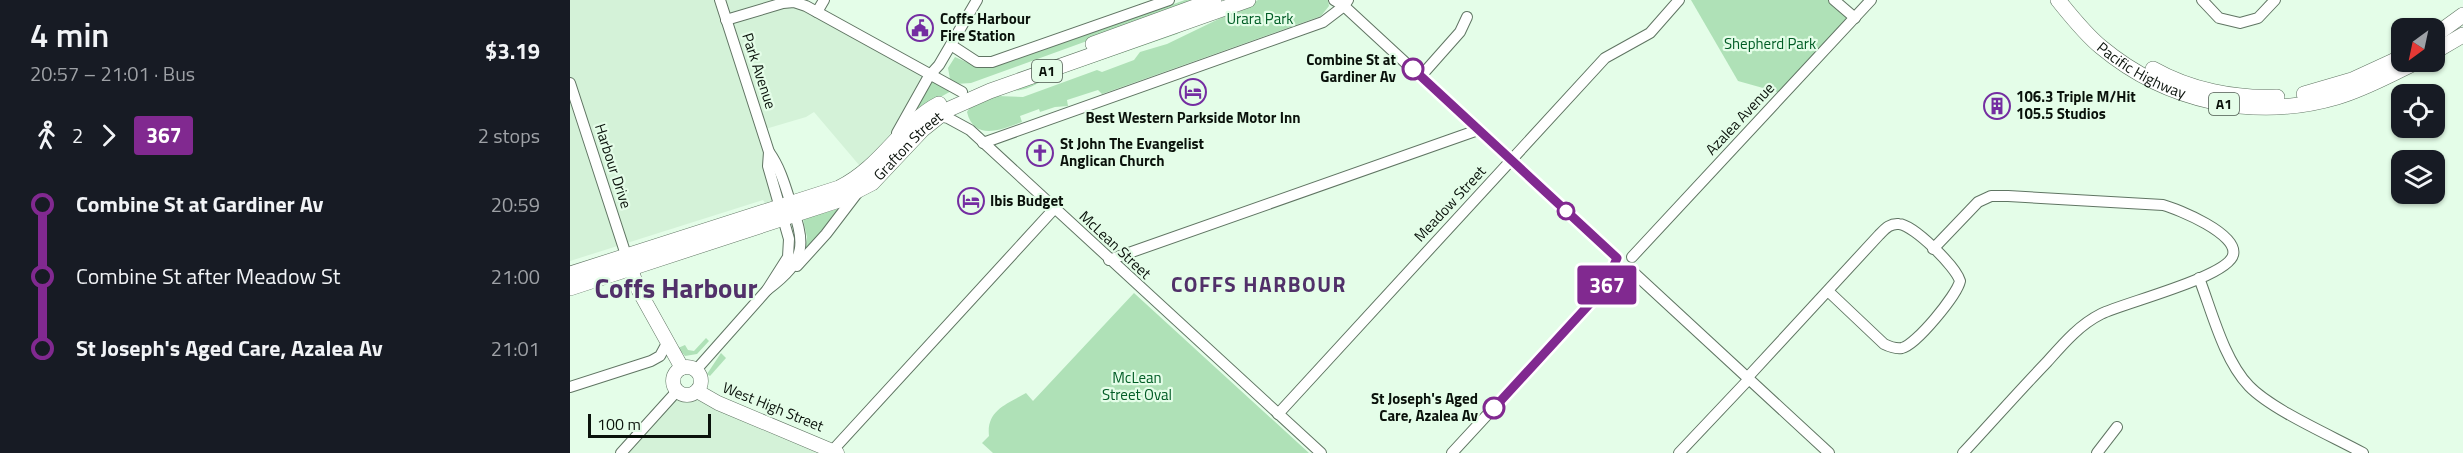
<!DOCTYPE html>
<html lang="en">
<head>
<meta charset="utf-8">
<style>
	:root { --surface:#171b24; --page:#242831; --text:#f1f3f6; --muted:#9ea1a6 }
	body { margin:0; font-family:"Titillium Web",sans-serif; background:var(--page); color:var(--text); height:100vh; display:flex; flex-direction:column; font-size:22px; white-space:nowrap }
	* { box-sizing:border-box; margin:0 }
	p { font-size:20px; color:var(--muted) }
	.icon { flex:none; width:33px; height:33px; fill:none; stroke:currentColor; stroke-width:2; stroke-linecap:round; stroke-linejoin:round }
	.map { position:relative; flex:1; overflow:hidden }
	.sheet { display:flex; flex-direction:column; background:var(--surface); width:570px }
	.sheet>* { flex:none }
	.badge { padding:0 12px; border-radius:4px; font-size:21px; line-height:39px }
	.needle { width:39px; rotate:213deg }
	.buttons { position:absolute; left:1821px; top:18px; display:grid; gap:12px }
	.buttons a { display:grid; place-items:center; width:54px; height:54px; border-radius:12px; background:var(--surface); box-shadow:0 2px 4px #0004; font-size:30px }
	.scale { position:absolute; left:18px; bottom:15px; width:123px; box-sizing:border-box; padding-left:6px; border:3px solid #0a120b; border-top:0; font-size:16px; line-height:21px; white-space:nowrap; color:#0a120b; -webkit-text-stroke:4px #e4fde8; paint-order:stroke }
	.map>.badge { position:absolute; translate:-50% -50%; box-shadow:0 0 0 3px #fff }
	.legs { display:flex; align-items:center; gap:9px; height:66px; padding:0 30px; font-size:20px }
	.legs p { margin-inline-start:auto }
	.headline { display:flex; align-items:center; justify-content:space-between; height:102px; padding:0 30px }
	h1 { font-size:33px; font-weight:600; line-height:45px }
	ul { padding:0 30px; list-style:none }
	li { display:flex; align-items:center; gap:21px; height:72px; font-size:22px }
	li i { display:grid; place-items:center; width:9px; height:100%; margin:0 8px; background:currentColor }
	li i::after { content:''; width:15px; height:15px; margin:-8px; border:4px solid; border-radius:50%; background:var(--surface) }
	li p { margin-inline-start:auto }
	li:first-child i { background:linear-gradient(#0000 50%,currentColor 0) }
	li:last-child i { background:linear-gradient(currentColor 50%,#0000 0) }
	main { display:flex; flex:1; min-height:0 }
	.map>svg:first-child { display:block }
</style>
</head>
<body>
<main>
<section class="sheet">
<div class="headline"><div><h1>4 min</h1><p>20:57 – 21:01 · Bus</p></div><b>$3.19</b></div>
<div class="legs"><svg class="icon" aria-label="walk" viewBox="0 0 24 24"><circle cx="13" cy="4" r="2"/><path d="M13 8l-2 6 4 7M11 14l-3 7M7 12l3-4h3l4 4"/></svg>2<svg class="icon" aria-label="forward" viewBox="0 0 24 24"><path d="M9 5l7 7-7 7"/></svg><b class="badge" style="background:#812990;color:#fff">367</b><p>2 stops</p></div>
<ul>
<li><i style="color:#812990"></i><b>Combine St at Gardiner Av</b><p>20:59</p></li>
<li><i style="color:#812990"></i><span>Combine St after Meadow St</span><p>21:00</p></li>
<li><i style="color:#812990"></i><b>St Joseph's Aged Care, Azalea Av</b><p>21:01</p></li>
</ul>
</section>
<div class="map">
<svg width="1893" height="453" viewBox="0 0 1893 453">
	<rect width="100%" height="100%" fill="#e4fde8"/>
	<g fill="#d4f2d8">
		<polygon points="0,0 234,0 359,76 317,151 295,172 244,112 236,117 192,130 218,194 200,210 193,200 0,261"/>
		<polygon points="125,393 267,453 51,453 111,394"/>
	</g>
	<g fill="#afe1b7">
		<polygon points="615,0 630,0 401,83 386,84 380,79 378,68 385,57 410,68 430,65"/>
		<path d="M688 0H758L759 6 751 16 532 94 528 90 497 100 498 106 485 107 470 112 469 109 450 116 452 122C433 129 404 142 397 112L402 104 427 96 453 97 527 70 532 72 564 60 570 52 597 44Z"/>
		<polygon points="1121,0 1264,0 1285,18 1214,94 1168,81"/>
		<path d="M625 24 607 34 471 81C461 88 450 92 438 90Z"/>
		<polygon points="361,82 368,82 383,90 367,99 342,118 347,102"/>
		<polygon points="271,208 235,253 237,237 233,219"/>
		<path d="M564 293 739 453H423L412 443 419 436C416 410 437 404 456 393L463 401Z"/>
		<polygon points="136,338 139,341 127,354 115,356 108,348 115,345 118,350 124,351"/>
		<polygon points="151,353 156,358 140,376 137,374"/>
	</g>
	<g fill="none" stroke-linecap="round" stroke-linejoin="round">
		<defs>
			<g id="minor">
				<path d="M150 0 199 152C209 166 214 182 219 198 236 244 238 259 197 290"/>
				<polyline points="764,0 774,6 1047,258"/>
				<polyline points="1264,0 1285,18"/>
				<polyline points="1632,0 1649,18 1670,23 1688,18 1705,0"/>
				<polyline points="247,12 254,0"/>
				<polyline points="156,20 213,3 224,2 236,6 392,92"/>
				<polyline points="381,45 407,62 422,62 599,0"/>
				<polyline points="851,76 890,32 897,17"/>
				<polyline points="0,83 57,258"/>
				<polyline points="369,116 378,118 400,130 751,453"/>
				<polyline points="327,133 359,76 369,65 407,0"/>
				<polyline points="413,143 753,22 774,6 778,0"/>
				<path d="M1363 249 1408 202 1421 196H1438L1593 205C1608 209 1669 234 1663 255 1658 277 1553 303 1531 314 1509 325 1493 344 1477 362 1448 392 1421 423 1393 453"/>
				<polyline points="1062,257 1301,0"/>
				<polyline points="539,260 908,130"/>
				<polyline points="227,266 256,234 288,192"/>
				<polyline points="1063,272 1259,453"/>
				<path d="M1629 278C1642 312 1654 360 1679 386 1702 410 1762 436 1793 453"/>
				<polyline points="126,370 197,290 218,257 219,239 198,166 199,152"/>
				<path d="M1177 378 1309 235C1315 229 1320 223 1329 224 1344 225 1386 267 1390 281 1387 295 1346 345 1332 348 1325 349 1320 347 1314 344L1258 291"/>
				<polyline points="0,387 81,361 90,356 97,343"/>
				<polyline points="708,414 1035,58 1080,33 1109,0"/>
				<polyline points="263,450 484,209"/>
				<polyline points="51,453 107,391"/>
				<polyline points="882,453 1048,273"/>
				<polyline points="1109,453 1179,379"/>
				<polyline points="1527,453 1547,427"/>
			</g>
			<g id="major">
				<polyline points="61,269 68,289 112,368"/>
				<circle cx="117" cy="381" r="14"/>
				<polyline points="127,391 148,403 267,453"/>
			</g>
			<g id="highway">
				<path id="s1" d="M1488 0C1501 16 1515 34 1531 47 1597 102 1685 121 1767 97 1795 89 1821 74 1847 62"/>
				<polyline points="1864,36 1893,15"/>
				<polyline points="523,44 644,0"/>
				<polyline points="1864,52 1893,35"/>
				<path d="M1583 69C1620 90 1665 99 1707 97"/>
				<polyline points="1734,94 1782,80 1832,57"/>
				<path d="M0 274 269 188C312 167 332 123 369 104"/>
				<path id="s2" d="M0 288 269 200 302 183 352 130 377 110 420 91 678 0"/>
			</g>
		</defs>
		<use href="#minor" stroke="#607563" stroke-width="12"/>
		<use href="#major" stroke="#607563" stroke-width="15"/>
		<use href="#highway" stroke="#607563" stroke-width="16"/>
		<use href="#minor" stroke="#fff" stroke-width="10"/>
		<use href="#major" stroke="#fff" stroke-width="14"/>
		<use href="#highway" stroke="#fff" stroke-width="15"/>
	</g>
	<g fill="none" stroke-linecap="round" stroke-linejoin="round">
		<defs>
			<polyline id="line-1" points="843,69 1047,258 1044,265 1048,273 924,408"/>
		</defs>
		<use href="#line-1" stroke="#fff" stroke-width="14"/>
		<use href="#line-1" stroke="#812990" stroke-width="9"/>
	</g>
	<defs>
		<symbol id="civic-ring" viewBox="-11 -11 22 22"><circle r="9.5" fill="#e4fde8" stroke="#742da1" stroke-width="1.5"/><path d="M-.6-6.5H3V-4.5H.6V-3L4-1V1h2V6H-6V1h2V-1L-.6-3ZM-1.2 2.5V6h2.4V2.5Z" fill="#742da1"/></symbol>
		<symbol id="hotel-ring" viewBox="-11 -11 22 22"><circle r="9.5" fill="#e4fde8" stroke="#742da1" stroke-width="1.5"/><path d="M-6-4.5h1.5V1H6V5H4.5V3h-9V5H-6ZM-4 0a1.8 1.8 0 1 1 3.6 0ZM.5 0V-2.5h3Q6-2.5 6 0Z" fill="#742da1"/></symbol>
		<symbol id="building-ring" viewBox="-11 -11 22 22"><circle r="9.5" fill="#e4fde8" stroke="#742da1" stroke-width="1.5"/><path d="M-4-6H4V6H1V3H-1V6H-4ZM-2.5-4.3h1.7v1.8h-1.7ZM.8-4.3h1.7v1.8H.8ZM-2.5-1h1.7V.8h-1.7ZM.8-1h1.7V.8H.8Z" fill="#742da1"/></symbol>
		<symbol id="church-ring" viewBox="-11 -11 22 22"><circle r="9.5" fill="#e4fde8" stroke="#742da1" stroke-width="1.5"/><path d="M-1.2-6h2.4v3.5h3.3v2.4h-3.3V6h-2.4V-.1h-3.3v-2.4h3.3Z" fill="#742da1"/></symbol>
	</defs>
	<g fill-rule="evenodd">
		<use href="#civic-ring" x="335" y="13" width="30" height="30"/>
		<use href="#hotel-ring" x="608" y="77" width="30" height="30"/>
		<use href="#building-ring" x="1412" y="91" width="30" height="30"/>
		<use href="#church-ring" x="455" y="138" width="30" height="30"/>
		<use href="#hotel-ring" x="386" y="186" width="30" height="30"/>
	</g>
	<g fill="#fff" stroke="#812990" stroke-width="3">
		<circle cx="843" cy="69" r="10"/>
		<circle cx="996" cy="211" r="8"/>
		<circle cx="924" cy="408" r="10"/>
	</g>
	<g text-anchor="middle" stroke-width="4.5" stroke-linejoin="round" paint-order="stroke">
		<g fill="#e4fde8" stroke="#4b584d" stroke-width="1.5">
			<rect x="462" y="60" width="30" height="22" rx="4.5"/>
			<rect x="1639" y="93" width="30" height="22" rx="4.5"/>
		</g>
		<g font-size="14" font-weight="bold" fill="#0a120b">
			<text x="477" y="76">A1</text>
			<text x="1654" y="109">A1</text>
		</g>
		<g font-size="15" font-weight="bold" fill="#0a120b" stroke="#e4fde8" text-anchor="start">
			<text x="370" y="24">Coffs Harbour<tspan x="370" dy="17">Fire Station</tspan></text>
			<text x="1446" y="102">106.3 Triple M/Hit<tspan x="1446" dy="17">105.5 Studios</tspan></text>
			<text x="623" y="123" text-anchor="middle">Best Western Parkside Motor Inn</text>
			<text x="490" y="149">St John The Evangelist<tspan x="490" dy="17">Anglican Church</tspan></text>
			<text x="420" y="206">Ibis Budget</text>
		</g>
		<g font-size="15" fill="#005c25" stroke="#e4fde8">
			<text x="690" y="24">Urara Park</text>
			<text x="1200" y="49">Shepherd Park</text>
			<text x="567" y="383">McLean<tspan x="567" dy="17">Street Oval</tspan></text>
		</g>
		<g font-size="15" font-weight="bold" fill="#0a120b" stroke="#e4fde8" text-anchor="end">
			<text x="826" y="65">Combine St at<tspan x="826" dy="17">Gardiner Av</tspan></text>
			<text x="908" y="404">St Joseph's Aged<tspan x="908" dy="17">Care, Azalea Av</tspan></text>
		</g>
		<g font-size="15" fill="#0a120b" stroke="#e4fde8">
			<text dy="5" stroke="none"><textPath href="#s1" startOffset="111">Pacific Highway</textPath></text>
			<text transform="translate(189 71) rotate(72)" y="5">Park Avenue</text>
			<text transform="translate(1170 119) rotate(-47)" y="5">Azalea Avenue</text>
			<text dy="5" stroke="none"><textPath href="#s2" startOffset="372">Grafton Street</textPath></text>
			<text transform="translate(43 166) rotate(72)" y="5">Harbour Drive</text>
			<text transform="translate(880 204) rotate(-47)" y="5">Meadow Street</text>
			<text transform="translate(545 245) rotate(43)" y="5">McLean Street</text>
			<text transform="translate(203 407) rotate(22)" y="5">West High Street</text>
		</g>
		<g font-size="21" font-weight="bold" letter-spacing="1.5" fill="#513069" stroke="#e4fde8">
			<text x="689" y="292">COFFS HARBOUR</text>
		</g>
		<g font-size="27" font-weight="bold" fill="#513069" stroke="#e4fde8">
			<text x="106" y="298">Coffs Harbour</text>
		</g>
	</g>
</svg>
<div class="buttons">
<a><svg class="needle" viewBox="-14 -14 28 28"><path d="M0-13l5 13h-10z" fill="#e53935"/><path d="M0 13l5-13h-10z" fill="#9ea1a6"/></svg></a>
<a><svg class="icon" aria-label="locate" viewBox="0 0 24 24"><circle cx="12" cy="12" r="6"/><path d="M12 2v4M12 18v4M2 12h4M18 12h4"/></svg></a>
<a><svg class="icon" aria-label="layers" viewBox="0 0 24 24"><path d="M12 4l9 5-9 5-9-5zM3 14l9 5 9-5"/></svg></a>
</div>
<div class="scale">100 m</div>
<b class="badge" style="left:1037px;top:285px;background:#812990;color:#fff">367</b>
</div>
</main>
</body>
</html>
